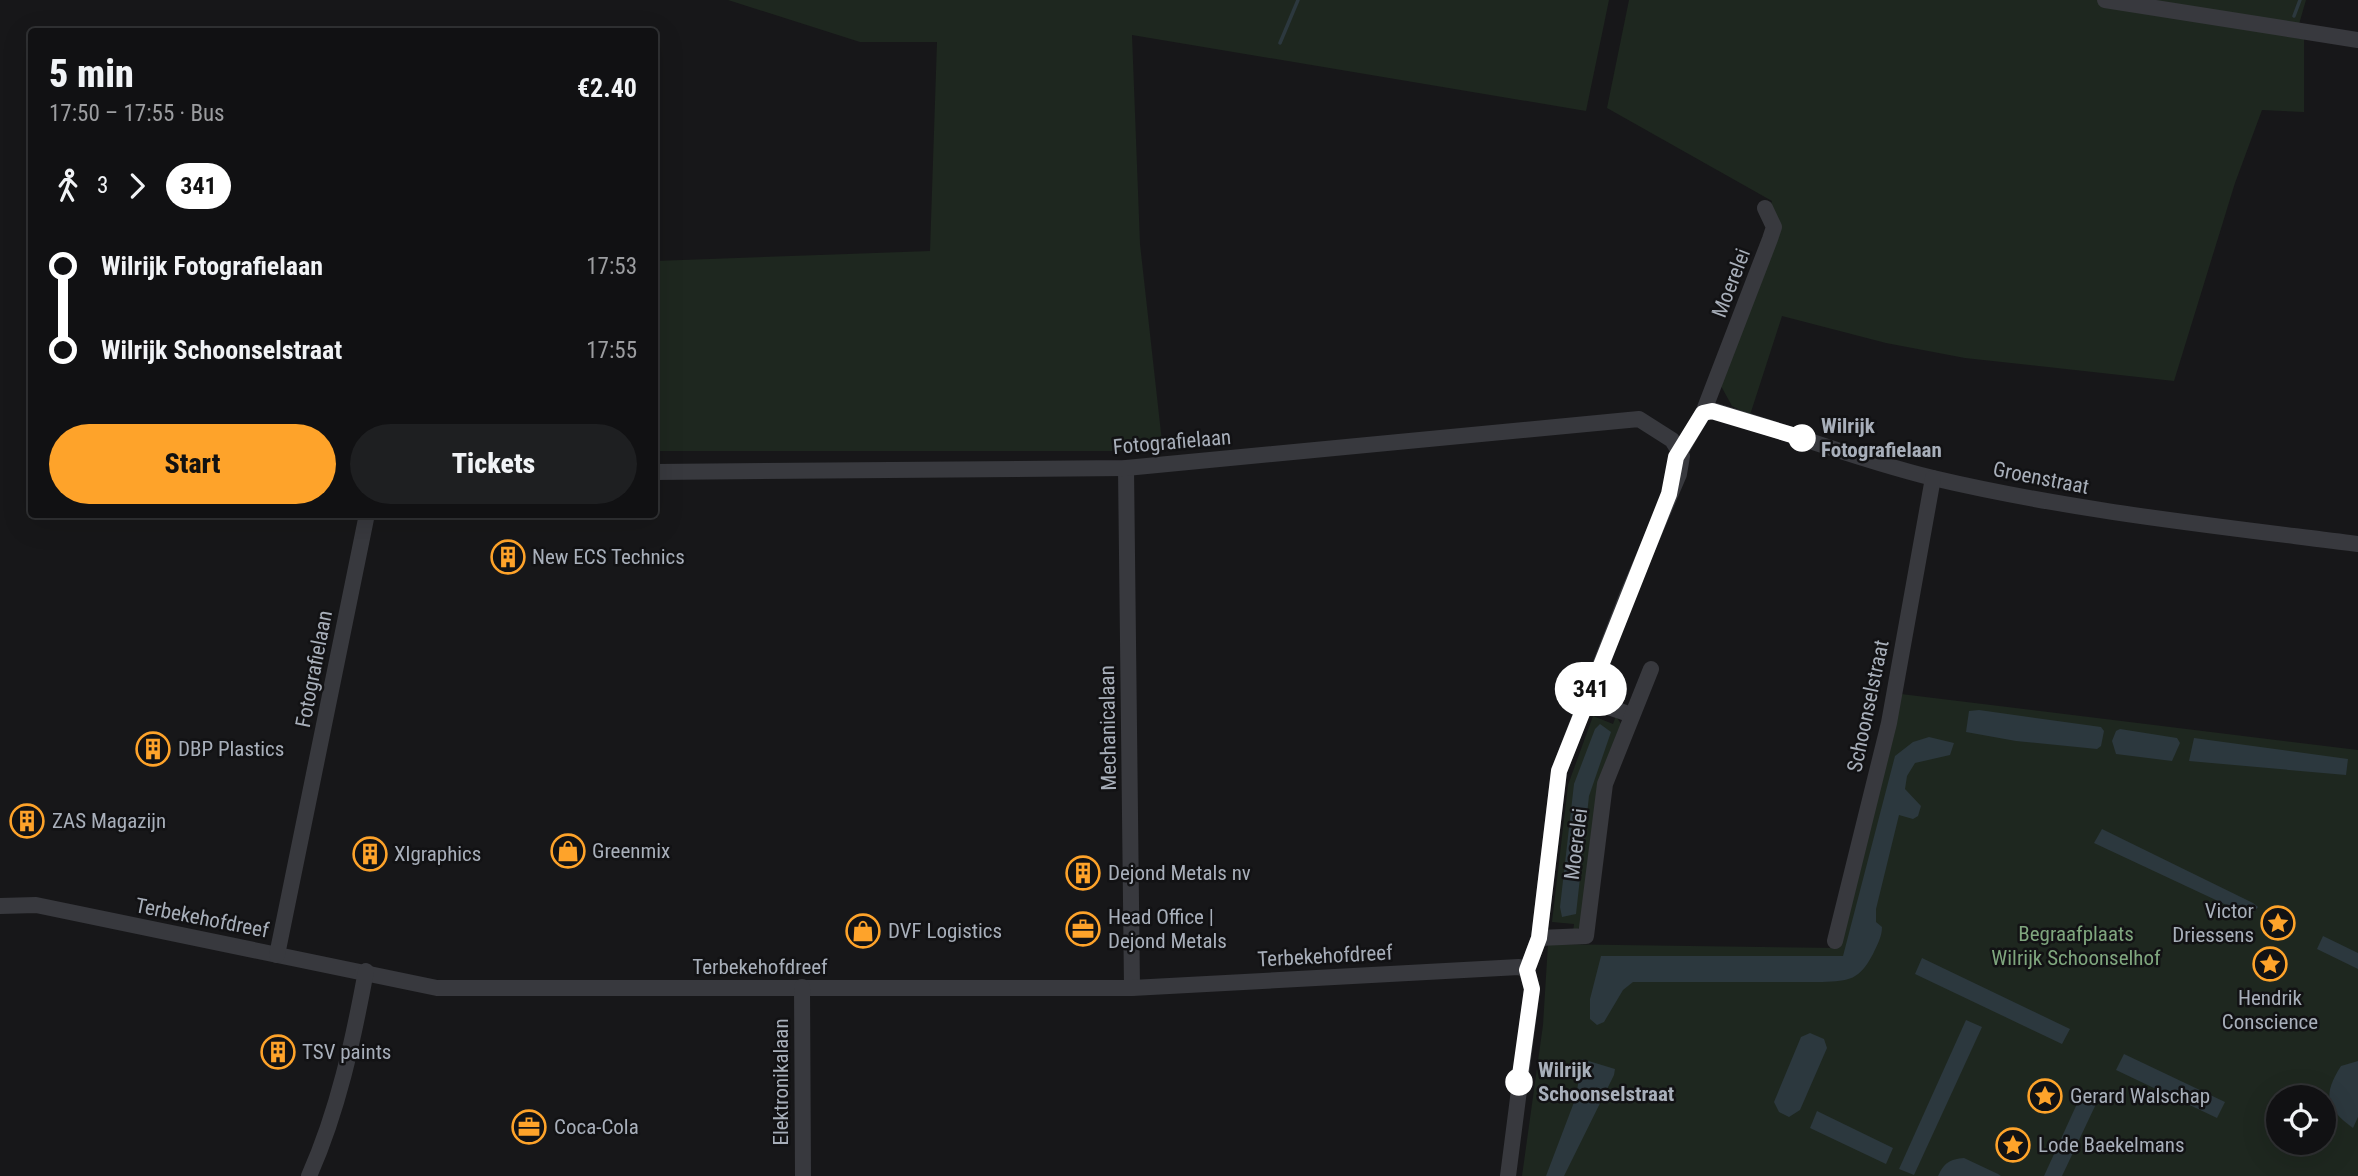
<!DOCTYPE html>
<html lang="en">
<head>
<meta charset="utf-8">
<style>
	:root { --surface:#111113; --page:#1e1f21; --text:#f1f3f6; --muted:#9c9da0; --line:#303133; --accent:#fea32a }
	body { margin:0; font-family:"Roboto Condensed",sans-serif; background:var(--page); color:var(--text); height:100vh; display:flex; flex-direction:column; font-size:26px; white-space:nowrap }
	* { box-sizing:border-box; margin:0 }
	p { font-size:23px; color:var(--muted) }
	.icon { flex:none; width:38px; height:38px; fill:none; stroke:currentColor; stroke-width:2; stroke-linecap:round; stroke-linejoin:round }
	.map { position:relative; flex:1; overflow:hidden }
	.details { position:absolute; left:28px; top:28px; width:630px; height:490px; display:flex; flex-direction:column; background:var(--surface); border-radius:7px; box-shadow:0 7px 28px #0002,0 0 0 2px var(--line) }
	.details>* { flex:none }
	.badge { padding:0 14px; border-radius:23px; font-size:24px; line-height:46px }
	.controls { position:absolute; left:2266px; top:1085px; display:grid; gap:14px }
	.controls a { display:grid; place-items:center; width:70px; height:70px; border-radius:50%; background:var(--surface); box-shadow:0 7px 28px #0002,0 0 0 2px var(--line); font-size:35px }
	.map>.badge { position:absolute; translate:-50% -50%; box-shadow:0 0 0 4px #fff }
	.legs { display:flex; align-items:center; gap:10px; height:77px; padding:0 21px; font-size:23px }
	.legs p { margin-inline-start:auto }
	.head { display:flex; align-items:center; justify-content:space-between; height:119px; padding:0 21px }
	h1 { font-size:38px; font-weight:800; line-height:52px }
	.primary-button { display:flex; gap:14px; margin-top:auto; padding:14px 21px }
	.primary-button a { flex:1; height:80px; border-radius:42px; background:var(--accent); color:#111; font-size:28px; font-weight:800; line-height:80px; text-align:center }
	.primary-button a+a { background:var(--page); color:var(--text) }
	ul { padding:0 21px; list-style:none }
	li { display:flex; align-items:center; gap:24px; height:84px; font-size:26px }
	li i { display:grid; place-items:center; width:10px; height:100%; margin:0 9px; background:currentColor }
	li i::after { content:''; width:18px; height:18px; margin:-9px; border:5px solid; border-radius:50%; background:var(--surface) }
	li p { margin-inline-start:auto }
	li:first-child i { background:linear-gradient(#0000 50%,currentColor 0) }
	li:last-child i { background:linear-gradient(currentColor 50%,#0000 0) }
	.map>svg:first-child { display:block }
</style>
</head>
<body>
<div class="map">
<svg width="2358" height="1176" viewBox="0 0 2358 1176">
	<rect width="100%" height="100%" fill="#171719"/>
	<g fill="#1e271f" fill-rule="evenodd">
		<polygon points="728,0 1609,0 1586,111 1132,35 1140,244 1163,451 655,451 655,261 930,251 937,42 860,42"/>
		<polygon points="1629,0 2306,0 2295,38 2304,39 2304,112 2262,110 2235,183 2174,381 1965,358 1886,343 1782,316 1750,415 1732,406 1721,386 1781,229 1765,220 1772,201 1607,108"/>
		<path d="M1901 694 2358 750V1176H1522L1543 1025 1548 944 1838 948ZM2278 1097H2324V1143H2278Z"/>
		<polygon points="1593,716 1613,724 1616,716 1621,724 1583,925 1573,932 1574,924 1552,922 1568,785"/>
	</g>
	<g fill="#2c383e">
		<polygon points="1979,710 2101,727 2104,731 2101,746 2097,749 2016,741 1966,732 1969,711"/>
		<polygon points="1600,724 1611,732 1589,796 1576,914 1562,917 1560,907 1574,784 1595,729"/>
		<polygon points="2120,729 2177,738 2180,743 2172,761 2116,754 2112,741 2116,731"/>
		<path d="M1929 737 1954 743 1950 755 1915 763 1907 776 1905 789 1921 806 1918 816 1913 819 1899 815 1876 909V922L1882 927C1882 937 1877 945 1873 954 1859 980 1850 981 1822 982H1633L1623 990 1604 1022 1597 1025 1590 1019V999L1601 956H1843L1895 756 1913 742Z"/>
		<polygon points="2194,738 2348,759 2346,775 2189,761"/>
		<polygon points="2102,829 2253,903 2258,907 2250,916 2094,843"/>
		<polygon points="2323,936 2358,953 2358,969 2317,949"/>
		<polygon points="1922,958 2070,1029 2062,1044 1915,974"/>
		<polygon points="1966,1020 1982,1027 1914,1175 1899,1169"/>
		<polygon points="1810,1033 1824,1039 1827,1048 1800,1110 1789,1117 1779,1112 1774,1102 1801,1037"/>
		<polygon points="2124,1054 2225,1102 2217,1118 2116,1070"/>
		<polygon points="1582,1059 1615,1069 1614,1075 1564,1176 1546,1176 1576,1097"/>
		<path d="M2358 1061V1117L2353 1128C2325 1108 2323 1094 2341 1066Z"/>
		<polygon points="2081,1095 2096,1104 2062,1176 2044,1176"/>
		<polygon points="1817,1111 1893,1148 1886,1164 1810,1128"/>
		<path d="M1964 1158 1998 1174 2001 1176H1938C1944 1163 1950 1159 1964 1158Z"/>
	</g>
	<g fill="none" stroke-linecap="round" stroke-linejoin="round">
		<g stroke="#2c383e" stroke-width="3.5">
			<polyline points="2294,16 2300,0"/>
			<polyline points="1280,43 1298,0"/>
		</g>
		<g stroke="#38393e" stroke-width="16">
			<polyline points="2105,0 2358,40"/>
			<path d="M1703 413 1715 411C1788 432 1859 460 1933 478 2073 511 2216 526 2358 544"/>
			<polyline points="1676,459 1703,413 1770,239 1774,227 1765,208"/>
			<polyline points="1126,468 1132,988"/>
			<polyline points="654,472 1126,468 1639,419 1672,440 1682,456 1679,474 1627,596 1559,771 1539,938 1527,970 1532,989 1508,1176"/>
			<polyline points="1587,700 1632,715"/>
			<polyline points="0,906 36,905 437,988 1132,988 1519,967 1527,970"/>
			<polyline points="1539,938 1586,936 1605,784 1651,669"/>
			<polyline points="1835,941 1889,723 1933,478"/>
			<polyline points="277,955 367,514"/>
			<polyline points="802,987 803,1176"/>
			<path d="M309 1176C338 1111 353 1041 366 971"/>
		</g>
	</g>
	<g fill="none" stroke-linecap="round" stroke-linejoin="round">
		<defs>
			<polyline id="line-1" points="1519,1082 1532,989 1527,970 1539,938 1559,771 1669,494 1676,457 1703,413 1712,411 1802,438"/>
		</defs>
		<use href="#line-1" stroke="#fff" stroke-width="16"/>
		<use href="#line-1" stroke="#fff" stroke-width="10"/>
	</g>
	<defs>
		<symbol id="building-ring" viewBox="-11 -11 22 22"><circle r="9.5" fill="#121214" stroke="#fea32a" stroke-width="1.5"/><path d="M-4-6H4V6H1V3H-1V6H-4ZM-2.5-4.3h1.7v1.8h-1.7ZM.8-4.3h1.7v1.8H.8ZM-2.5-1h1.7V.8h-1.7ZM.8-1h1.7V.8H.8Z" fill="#fea32a"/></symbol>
		<symbol id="shop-ring" viewBox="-11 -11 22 22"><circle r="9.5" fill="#121214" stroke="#fea32a" stroke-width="1.5"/><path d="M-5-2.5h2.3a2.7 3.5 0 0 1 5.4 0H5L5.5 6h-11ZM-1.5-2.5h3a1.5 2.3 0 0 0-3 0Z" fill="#fea32a"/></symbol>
		<symbol id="sight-ring" viewBox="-11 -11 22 22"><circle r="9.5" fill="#121214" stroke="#fea32a" stroke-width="1.5"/><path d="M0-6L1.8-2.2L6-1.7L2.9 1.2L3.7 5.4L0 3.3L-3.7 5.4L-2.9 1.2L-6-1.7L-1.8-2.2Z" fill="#fea32a"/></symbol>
		<symbol id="office-ring" viewBox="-11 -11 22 22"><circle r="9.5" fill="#121214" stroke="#fea32a" stroke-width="1.5"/><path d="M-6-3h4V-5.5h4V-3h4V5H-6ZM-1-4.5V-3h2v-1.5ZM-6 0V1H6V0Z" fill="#fea32a"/></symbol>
	</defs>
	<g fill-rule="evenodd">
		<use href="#building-ring" x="489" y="538" width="38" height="38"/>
		<use href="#building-ring" x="134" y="730" width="38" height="38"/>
		<use href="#building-ring" x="8" y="802" width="38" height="38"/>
		<use href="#shop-ring" x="549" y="832" width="38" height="38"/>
		<use href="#building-ring" x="351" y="835" width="38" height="38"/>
		<use href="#building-ring" x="1064" y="854" width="38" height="38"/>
		<use href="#sight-ring" x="2259" y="904" width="38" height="38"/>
		<use href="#office-ring" x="1064" y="910" width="38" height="38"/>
		<use href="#shop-ring" x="844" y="912" width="38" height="38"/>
		<use href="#sight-ring" x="2251" y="945" width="38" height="38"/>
		<use href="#building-ring" x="259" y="1033" width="38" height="38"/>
		<use href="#sight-ring" x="2026" y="1077" width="38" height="38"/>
		<use href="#office-ring" x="510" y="1108" width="38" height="38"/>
		<use href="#sight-ring" x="1994" y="1126" width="38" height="38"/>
	</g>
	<g fill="#fff" stroke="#fff" stroke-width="3.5">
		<circle cx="1802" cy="438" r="12"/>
		<circle cx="1519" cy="1082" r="12"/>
	</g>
	<g text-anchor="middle" stroke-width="5" stroke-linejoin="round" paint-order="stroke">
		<g font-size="21" fill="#a8afba" stroke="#121214">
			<text transform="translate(1731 283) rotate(-69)" y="7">Moerelei</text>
			<text transform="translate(1172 442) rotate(-5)" y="7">Fotografielaan</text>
			<text transform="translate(2041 478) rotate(11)" y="7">Groenstraat</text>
			<text transform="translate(314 669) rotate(-79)" y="7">Fotografielaan</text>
			<text transform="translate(1868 706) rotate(-78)" y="7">Schoonselstraat</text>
			<text transform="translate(1108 728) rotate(-91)" y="7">Mechanicalaan</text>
			<text transform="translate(1576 844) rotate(-83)" y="7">Moerelei</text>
			<text transform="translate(202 918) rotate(11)" y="7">Terbekehofdreef</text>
			<text transform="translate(1325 956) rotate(-3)" y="7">Terbekehofdreef</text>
			<text x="760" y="974">Terbekehofdreef</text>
			<text transform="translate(781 1082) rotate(-90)" y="7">Elektronikalaan</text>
		</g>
		<g font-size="21" font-weight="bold" fill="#a8afba" stroke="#121214" text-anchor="start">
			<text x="1821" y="433">Wilrijk<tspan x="1821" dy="24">Fotografielaan</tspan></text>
			<text x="1538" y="1077">Wilrijk<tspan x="1538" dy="24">Schoonselstraat</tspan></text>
		</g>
		<g font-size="21" fill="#a8afba" stroke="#121214" text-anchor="start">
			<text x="532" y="564">New ECS Technics</text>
			<text x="178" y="756">DBP Plastics</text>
			<text x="52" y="828">ZAS Magazijn</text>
			<text x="592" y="858">Greenmix</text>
			<text x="394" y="861">Xlgraphics</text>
			<text x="1108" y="880">Dejond Metals nv</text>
			<text x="2254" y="918" text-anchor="end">Victor<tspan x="2254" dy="24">Driessens</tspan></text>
			<text x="1108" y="924">Head Office |<tspan x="1108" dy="24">Dejond Metals</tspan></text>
			<text x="888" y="938">DVF Logistics</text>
			<text x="2270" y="1005" text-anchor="middle">Hendrik<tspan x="2270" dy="24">Conscience</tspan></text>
			<text x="302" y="1059">TSV paints</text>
			<text x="2070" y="1103">Gerard Walschap</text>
			<text x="554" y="1134">Coca-Cola</text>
			<text x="2038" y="1152">Lode Baekelmans</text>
		</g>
		<g font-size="21" fill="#7fa67e" stroke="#121214">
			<text x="2076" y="941">Begraafplaats<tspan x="2076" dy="24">Wilrijk Schoonselhof</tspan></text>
		</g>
	</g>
</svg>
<div class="controls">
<a><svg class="icon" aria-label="locate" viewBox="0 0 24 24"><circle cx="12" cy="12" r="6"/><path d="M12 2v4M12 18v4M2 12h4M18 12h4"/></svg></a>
</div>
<b class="badge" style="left:1591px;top:689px;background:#fff;color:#111">341</b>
<section class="details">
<div class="head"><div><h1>5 min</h1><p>17:50 – 17:55 · Bus</p></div><b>€2.40</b></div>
<div class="legs"><svg class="icon" aria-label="walk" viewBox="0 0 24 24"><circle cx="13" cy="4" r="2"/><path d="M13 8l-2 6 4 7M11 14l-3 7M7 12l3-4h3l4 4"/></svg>3<svg class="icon" aria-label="forward" viewBox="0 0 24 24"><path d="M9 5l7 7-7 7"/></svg><b class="badge" style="background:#fff;color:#111">341</b></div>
<ul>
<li><i style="color:#fff"></i><b>Wilrijk Fotografielaan</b><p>17:53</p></li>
<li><i style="color:#fff"></i><b>Wilrijk Schoonselstraat</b><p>17:55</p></li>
</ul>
<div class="primary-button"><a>Start</a><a>Tickets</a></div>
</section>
</div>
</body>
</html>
